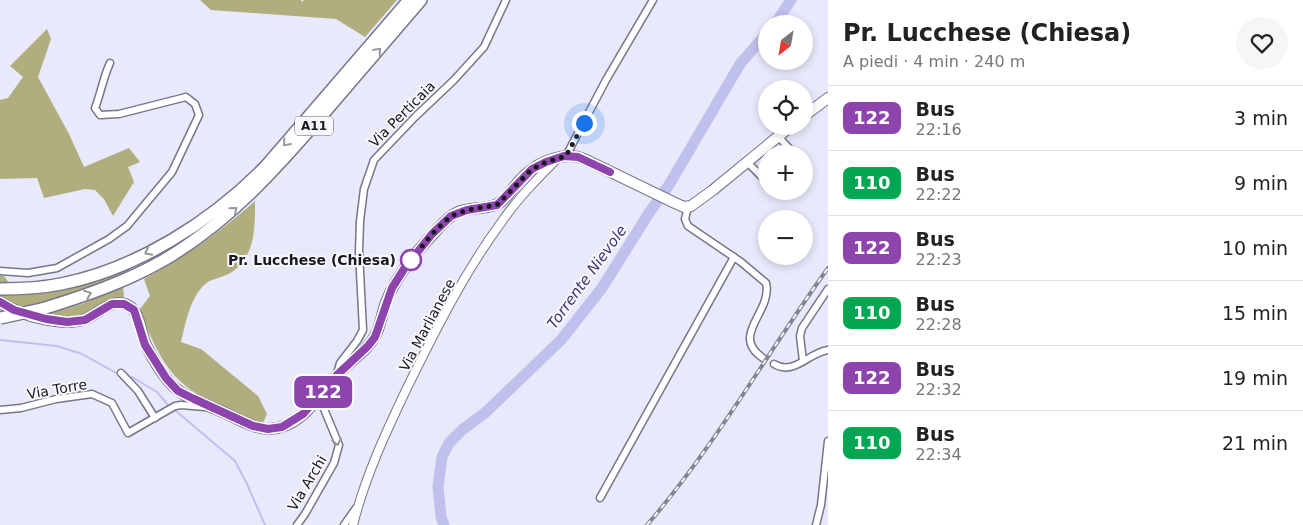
<!DOCTYPE html>
<html lang="it">
<head>
<meta charset="utf-8">
<style>
	:root { --surface:#fff; --page:#f6f6f6; --text:#222; --muted:#767676; --line:#e0e0e0 }
	body { margin:0; font-family:"DejaVu Sans",sans-serif; background:var(--page); color:var(--text); height:100vh; display:flex; flex-direction:column; font-size:19px; white-space:nowrap }
	* { box-sizing:border-box; margin:0 }
	p { font-size:16px; color:var(--muted) }
	.icon { flex:none; width:28px; height:28px; fill:none; stroke:currentColor; stroke-width:2; stroke-linecap:round; stroke-linejoin:round }
	.map { position:relative; flex:1; overflow:hidden }
	.sheet { display:flex; flex-direction:column; background:var(--surface); width:475px }
	.sheet>* { flex:none }
	.badge { padding:0 10px; border-radius:8px; font-size:18px; line-height:32px }
	.needle { width:32px; rotate:211deg }
	.buttons { position:absolute; left:758px; top:15px; display:grid; gap:10px }
	.buttons a { display:grid; place-items:center; width:55px; height:55px; border-radius:50%; background:var(--surface); box-shadow:0 2px 8px #0003; font-size:25px }
	.you { position:absolute; width:25px; height:25px; margin:-12px; border:4px solid #fff; border-radius:50%; background:#1a73e8; box-shadow:0 0 0 8px #1a73e833 }
	.map>.badge { position:absolute; translate:-50% -50%; box-shadow:0 0 0 2px #fff }
	.round { display:grid; place-items:center; flex:none; width:52px; height:52px; border-radius:26px; background:var(--page) }
	.head { display:flex; align-items:center; justify-content:space-between; height:85px; padding:0 15px }
	h1 { font-size:24px; font-weight:800; line-height:38px }
	ul { padding:0; list-style:none }
	li { display:flex; align-items:center; gap:15px; height:65px; padding:0 15px; border-top:1px solid var(--line) }
	li div { flex:1 }
	li b { display:block; font-size:19px }
	li em { font-style:normal }
	li .badge { min-width:55px; font-weight:700; text-align:center }
	main { display:flex; flex:1; min-height:0 }
	.map>svg:first-child { display:block }
</style>
</head>
<body>
<main>
<div class="map">
<svg width="828" height="525" viewBox="0 0 828 525">
	<rect width="100%" height="100%" fill="#e8e9fb"/>
	<g fill="#b0ae7f">
		<polygon points="200,0 301,0 302,2 304,0 397,0 365,37 336,19 211,10"/>
		<polygon points="47,29 51,39 38,77 69,134 84,167 129,148 140,162 128,167 134,182 113,216 104,199 95,190 85,189 44,198 37,178 0,179 0,100 8,98 23,77 10,66"/>
		<path d="M255 201C255 227 256 255 232 272 223 278 211 278 204 285 189 301 186 322 181 342L201 349 258 396 267 414 262 425C238 414 200 400 181 382 160 363 150 334 139 310L150 296 144 279C185 257 220 232 255 201Z"/>
		<path d="M128 266 131 273 105 284 30 308 51 313 82 304 123 287 124 297C110 296 99 310 86 315 71 322 36 315 21 309 14 306 7 301 0 297V275L5 277 15 293Z"/>
	</g>
	<g fill="none" stroke-linecap="round" stroke-linejoin="round">
		<g stroke="#bfc0ec" stroke-width="2">
			<polyline points="0,340 57,346 82,354 118,374"/>
			<polyline points="129,377 132,377 157,392 169,406"/>
			<polyline points="176,411 235,461 247,484 265,525"/>
		</g>
		<g stroke="#bfc0ec" stroke-width="11">
			<polyline points="775,24 791,0"/>
			<polyline points="444,525 441,517 438,486 442,457 449,443 462,430 486,412 561,340 602,288 649,213 669,185 740,64 766,34"/>
		</g>
		<defs>
			<g id="minor">
				<polyline points="778,136 794,154"/>
				<polyline points="566,156 606,80 653,0"/>
				<polyline points="747,162 766,181"/>
				<polyline points="804,164 805,166 804,167"/>
				<path d="M688 207 685 219 688 226 741 262 766 283C773 312 729 335 763 358"/>
				<path d="M0 271 28 273 57 268 109 239 127 226 172 172 199 115 195 104 186 97 119 114 100 115 95 108C101 93 103 78 110 63"/>
				<polyline points="803,361 800,336 802,328 828,289"/>
				<path d="M774 364C794 376 808 353 828 350"/>
				<polyline points="121,373 138,391 155,418"/>
				<polyline points="337,374 340,363 357,341 363,330 359,252 360,221 364,189 374,160 415,117 454,80 484,47 506,0"/>
				<polyline points="0,410 21,408 56,399 92,394 112,403 128,433 175,406 181,405 205,407"/>
				<polyline points="600,498 734,257"/>
				<polyline points="297,525 305,514 334,463 339,445 319,397"/>
				<polyline points="344,525 356,508"/>
				<polyline points="816,525 821,505 828,441"/>
			</g>
			<path id="tertiary" d="M353 525C365 477 386 432 407 388 435 331 465 271 503 220 519 197 539 177 558 158"/>
			<g id="primary">
				<polyline points="804,116 828,98"/>
				<path d="M0 302C19 315 63 328 86 319 98 314 111 299 125 304 141 309 140 334 147 347 155 363 165 381 179 391 193 401 210 406 225 413 238 419 254 429 269 429 303 429 322 390 343 369 353 359 368 350 375 336 381 325 382 313 386 302 396 276 415 253 435 232 441 225 449 216 458 212 472 206 492 211 503 200 511 192 517 182 526 174 540 161 565 151 584 159L675 203 684 207 691 206 713 190 791 126"/>
			</g>
			<g id="motorway">
				<path d="M0 289C20 289 41 288 61 284 137 269 212 221 265 167L409 0"/>
				<path d="M42 309C84 296 126 282 164 260 229 222 277 168 325 112 357 75 389 37 421 0"/>
			</g>
		</defs>
		<use href="#minor" stroke="#76768b" stroke-width="9"/>
		<use href="#tertiary" stroke="#76768b" stroke-width="10"/>
		<use href="#primary" stroke="#76768b" stroke-width="12"/>
		<use href="#motorway" stroke="#76768b" stroke-width="14"/>
		<use href="#minor" stroke="#fff" stroke-width="6"/>
		<use href="#tertiary" stroke="#fff" stroke-width="8"/>
		<use href="#primary" stroke="#fff" stroke-width="10"/>
		<use href="#motorway" stroke="#fff" stroke-width="11"/>
		<defs>
			<path id="rail" d="M647 525C716 445 767 353 828 268"/>
		</defs>
		<use href="#rail" stroke="#838491" stroke-width="4"/>
		<use href="#rail" stroke="#f7f7fc" stroke-width="2" stroke-dasharray="5.5" stroke-linecap="butt"/>
		<defs>
			<polyline id="motorway-bridge" points="0,318 42,309"/>
		</defs>
		<use href="#motorway-bridge" stroke="#76768b" stroke-width="14" stroke-linecap="butt"/>
		<use href="#motorway-bridge" stroke="#fff" stroke-width="11"/>
	</g>
	<defs><path id="oneway-chevron" d="M-2-3.5L2.5 0L-2 3.5" fill="none" stroke-width="1.6" stroke-linecap="round" stroke-linejoin="round" transform="scale(1.25)"/></defs>
	<g stroke="#97989b">
		<use href="#oneway-chevron" transform="translate(378 51) rotate(-49)"/>
		<use href="#oneway-chevron" transform="translate(286 143) rotate(131)"/>
		<use href="#oneway-chevron" transform="translate(234 210) rotate(-40)"/>
		<use href="#oneway-chevron" transform="translate(148 252) rotate(152)"/>
		<use href="#oneway-chevron" transform="translate(88 294) rotate(-21)"/>
		<use href="#oneway-chevron" transform="translate(337 442) rotate(78)"/>
	</g>
	<g fill="none" stroke-linecap="round" stroke-linejoin="round">
		<defs>
			<polyline id="line" points="0,302 14,310 46,319 67,322 85,320 112,304 124,304 134,310 145,345 166,378 178,391 194,399 253,426 268,429 282,427 303,414 337,375 368,346 375,337 392,288 404,269 432,234 451,216 467,210 497,205 532,169 546,162 564,156 578,157 610,172"/>
		</defs>
		<use href="#line" stroke="#fff" stroke-width="11"/>
		<use href="#line" stroke="#8e44ad" stroke-width="8"/>
		<polyline stroke="#181920" stroke-width="5" stroke-dasharray="0 9" points="411,260 432,234 451,216 467,210 497,205 532,169 546,162 566,156 584,123"/>
	</g>
	<circle fill="#fff" stroke="#8e44ad" stroke-width="2.5" cx="411" cy="260" r="10"/>
	<g text-anchor="middle" stroke-width="4" stroke-linejoin="round" paint-order="stroke">
		<rect fill="#f7f7fc" stroke="#5b5c62" stroke-width="1" x="295" y="116.5" width="38" height="19" rx="4"/>
		<g font-size="12" font-weight="bold" fill="#181920">
			<text x="314" y="130">A11</text>
		</g>
		<g font-size="14" fill="#181920" stroke="#f7f7fc">
			<text transform="translate(402 114) rotate(-45)" y="5">Via Perticaia</text>
			<text transform="translate(427 325) rotate(-62)" y="5">Via Marlianese</text>
			<text transform="translate(57 389) rotate(-10)" y="5">Via Torre</text>
			<text transform="translate(307 483) rotate(-59)" y="5">Via Archi</text>
		</g>
		<g font-size="14" font-weight="bold" fill="#181920" stroke="#f7f7fc" text-anchor="end">
			<text x="396" y="265">Pr. Lucchese (Chiesa)</text>
		</g>
		<g font-size="15" font-style="italic" fill="#3c386f" stroke="#f7f7fc">
			<text transform="translate(587 277) rotate(-54)" y="5">Torrente Nievole</text>
		</g>
	</g>
</svg>
<div class="buttons">
<a><svg class="needle" viewBox="-14 -14 28 28"><path d="M0-13l5 13h-10z" fill="#e53935"/><path d="M0 13l5-13h-10z" fill="#767676"/></svg></a>
<a><svg class="icon" aria-label="locate" viewBox="0 0 24 24"><circle cx="12" cy="12" r="6"/><path d="M12 2v4M12 18v4M2 12h4M18 12h4"/></svg></a>
<a>+</a>
<a>−</a>
</div>
<div class="you" style="left:584px;top:123px"></div>
<b class="badge" style="left:323px;top:392px;background:#8e44ad;color:#fff">122</b>
</div>
<section class="sheet">
<div class="head"><div><h1>Pr. Lucchese (Chiesa)</h1><p>A piedi · 4 min · 240 m</p></div><a class="round"><svg class="icon" aria-label="heart" viewBox="0 0 24 24"><path d="M12 20l-8-8c-3-5 5-10 8-4 3-6 11-1 8 4z"/></svg></a></div>
<ul>
<li><span class="badge" style="background:#8e44ad;color:#fff">122</span><div><b>Bus</b><p>22:16</p></div><em>3 min</em></li>
<li><span class="badge" style="background:#00a651;color:#fff">110</span><div><b>Bus</b><p>22:22</p></div><em>9 min</em></li>
<li><span class="badge" style="background:#8e44ad;color:#fff">122</span><div><b>Bus</b><p>22:23</p></div><em>10 min</em></li>
<li><span class="badge" style="background:#00a651;color:#fff">110</span><div><b>Bus</b><p>22:28</p></div><em>15 min</em></li>
<li><span class="badge" style="background:#8e44ad;color:#fff">122</span><div><b>Bus</b><p>22:32</p></div><em>19 min</em></li>
<li><span class="badge" style="background:#00a651;color:#fff">110</span><div><b>Bus</b><p>22:34</p></div><em>21 min</em></li>
</ul>
</section>
</main>
</body>
</html>
